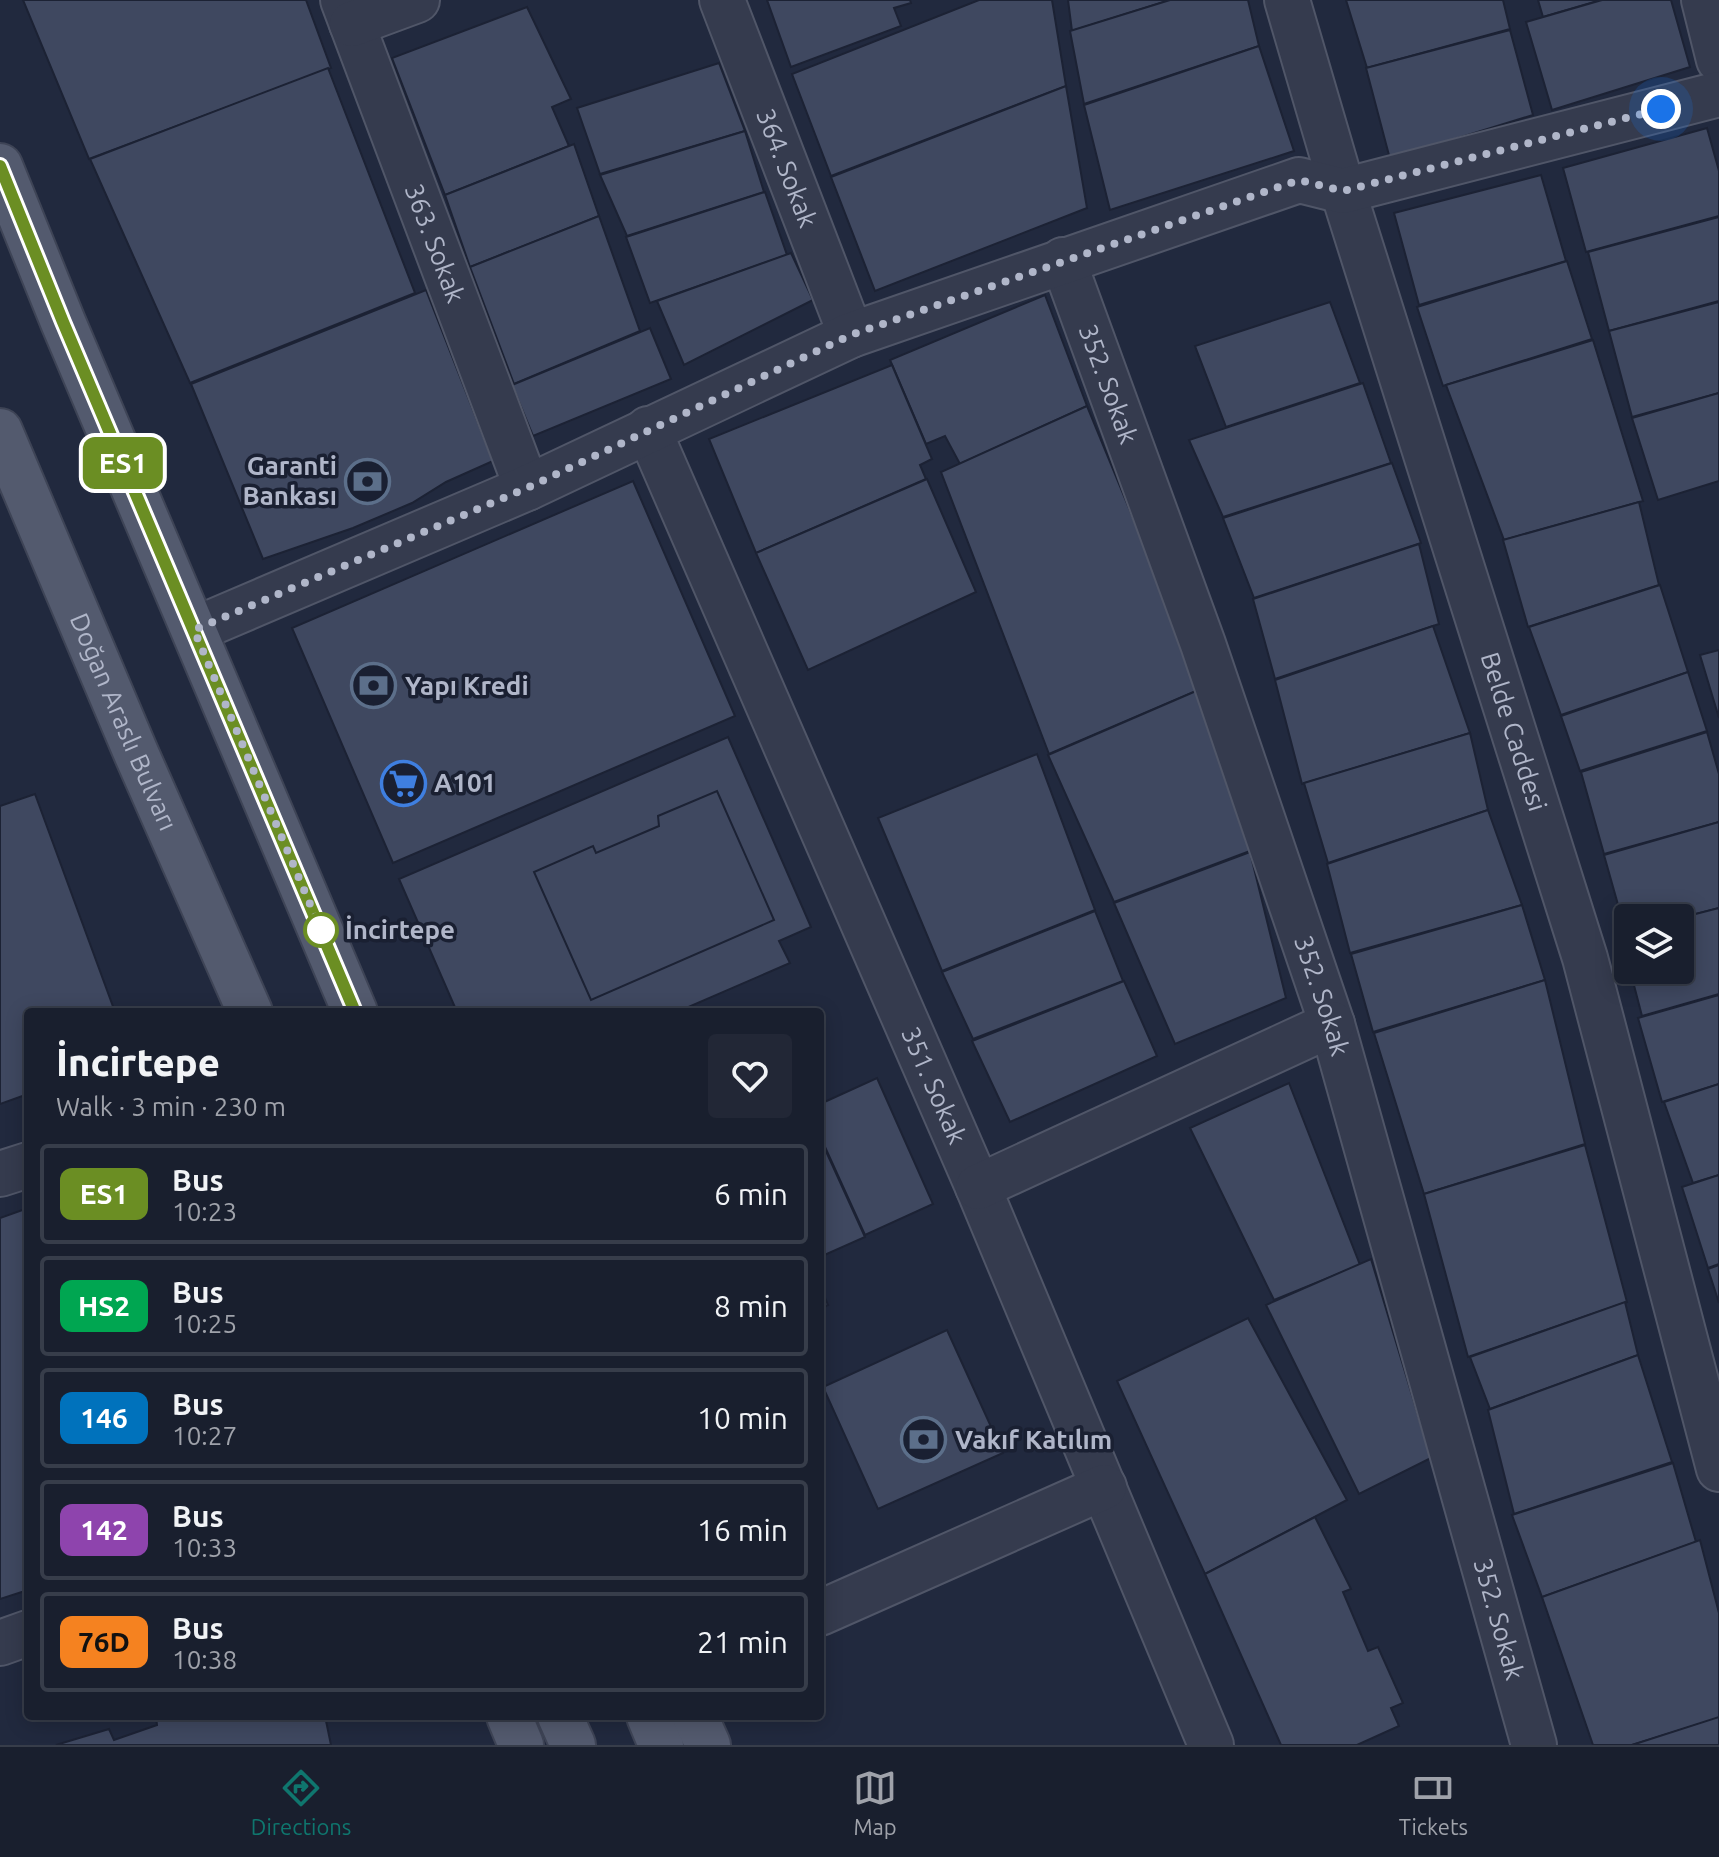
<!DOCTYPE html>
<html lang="en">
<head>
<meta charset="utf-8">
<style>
	:root { --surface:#191f2e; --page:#222736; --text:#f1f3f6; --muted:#9fa2aa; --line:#373d4a; --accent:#0f766e }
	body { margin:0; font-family:Ubuntu,sans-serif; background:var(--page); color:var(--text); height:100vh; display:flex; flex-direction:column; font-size:30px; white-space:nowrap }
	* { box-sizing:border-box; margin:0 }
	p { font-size:26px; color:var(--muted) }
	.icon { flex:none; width:44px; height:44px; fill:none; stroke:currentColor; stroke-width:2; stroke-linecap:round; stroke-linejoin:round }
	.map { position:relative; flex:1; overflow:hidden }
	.details { position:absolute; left:24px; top:1008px; width:800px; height:712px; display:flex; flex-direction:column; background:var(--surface); border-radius:8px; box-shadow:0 4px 20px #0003,0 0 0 2px var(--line) }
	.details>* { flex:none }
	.badge { padding:0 16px; border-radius:12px; font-size:28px; line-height:52px }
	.buttons { position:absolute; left:1614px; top:904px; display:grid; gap:16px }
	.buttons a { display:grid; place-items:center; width:80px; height:80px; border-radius:8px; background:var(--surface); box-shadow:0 4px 20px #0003,0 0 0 2px var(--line); font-size:40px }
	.you { position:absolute; width:40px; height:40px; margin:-20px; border:6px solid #fff; border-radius:50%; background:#1a73e8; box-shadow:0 0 0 12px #1a73e833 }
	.map>.badge { position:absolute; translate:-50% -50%; box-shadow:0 0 0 4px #fff }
	.round { display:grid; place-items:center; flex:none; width:84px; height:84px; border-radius:8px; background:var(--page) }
	.summary { display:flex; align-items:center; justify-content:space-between; height:136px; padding:0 32px }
	h1 { font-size:38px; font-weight:800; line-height:60px }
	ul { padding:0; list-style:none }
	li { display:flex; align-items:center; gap:24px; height:100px; margin:0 16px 12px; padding:0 16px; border:4px solid var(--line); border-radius:8px }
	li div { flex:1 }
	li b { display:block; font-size:30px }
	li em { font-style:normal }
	li .badge { min-width:88px; font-weight:700; text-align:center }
	.menu { display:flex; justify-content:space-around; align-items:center; height:112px; border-top:2px solid var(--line); background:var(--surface); font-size:22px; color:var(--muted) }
	.menu a { display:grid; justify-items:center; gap:4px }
	.menu .on { color:var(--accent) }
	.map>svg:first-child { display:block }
</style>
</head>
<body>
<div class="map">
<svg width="1719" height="1745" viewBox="0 0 1719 1745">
	<rect width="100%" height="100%" fill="#21293e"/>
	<g fill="#3f4860" stroke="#1c2234" stroke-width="2">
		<polygon points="23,0 306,0 331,68 89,159"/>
		<polygon points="767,0 910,0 911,3 894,8 901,26 791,67"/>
		<polygon points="979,0 1052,0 1066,86 831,176 792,74"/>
		<polygon points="1068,0 1170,0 1072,31"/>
		<polygon points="1170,0 1248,0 1259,46 1084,104 1070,31"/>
		<polygon points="1346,0 1503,0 1510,29 1367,68"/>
		<polygon points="1538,0 1601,0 1543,17"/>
		<polygon points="1602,0 1671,0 1690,67 1552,110 1526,22"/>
		<polygon points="527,7 571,99 552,107 569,146 445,195 392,58"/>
		<polygon points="1510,30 1533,115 1390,159 1366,68"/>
		<polygon points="1259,46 1294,151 1110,210 1084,105"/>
		<polygon points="719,63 745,131 600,174 577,108"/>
		<polygon points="328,68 415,293 190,383 90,159"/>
		<polygon points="1066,86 1087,208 875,291 831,177"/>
		<polygon points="1707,128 1719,171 1719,216 1586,252 1563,168"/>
		<polygon points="745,131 764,192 627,236 600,175"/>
		<polygon points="574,144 599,216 470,267 445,195"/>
		<polygon points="1541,175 1566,261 1419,305 1394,213"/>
		<polygon points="765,192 787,255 650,303 626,237"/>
		<polygon points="599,216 640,331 514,384 470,267"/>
		<polygon points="1719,217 1719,301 1609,331 1588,252"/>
		<polygon points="791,253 813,300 684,365 657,301"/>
		<polygon points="1567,261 1592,339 1443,386 1417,307"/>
		<polygon points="426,290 493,461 446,482 412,503 353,528 263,559 191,384"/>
		<polygon points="1045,295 1087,406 960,464 945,436 926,444 890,360"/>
		<polygon points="1330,302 1360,383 1226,427 1195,346"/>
		<polygon points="1719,302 1719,393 1632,417 1609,331"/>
		<polygon points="650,328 671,379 533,436 512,385"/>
		<polygon points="1593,340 1643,501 1504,540 1446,385"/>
		<polygon points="892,365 932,459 920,465 926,479 756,553 709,439"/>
		<polygon points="1363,383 1391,463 1223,517 1189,440"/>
		<polygon points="1719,393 1719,481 1658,500 1632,418"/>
		<polygon points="1087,406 1203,688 1049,754 941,472"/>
		<polygon points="1392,463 1421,543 1254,598 1223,518"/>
		<polygon points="927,479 976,592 808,670 756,553"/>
		<polygon points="633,481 735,716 393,863 292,628"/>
		<polygon points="1639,502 1659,585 1528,627 1503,540"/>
		<polygon points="1419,544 1439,624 1275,679 1253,599"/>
		<polygon points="1660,585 1688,672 1561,715 1529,627"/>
		<polygon points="1433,626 1470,733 1302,784 1275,680"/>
		<polygon points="1719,650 1719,718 1700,655"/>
		<polygon points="1688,672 1707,731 1580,771 1561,716"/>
		<polygon points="1203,688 1250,851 1114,902 1048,755"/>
		<polygon points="1707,732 1719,774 1719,822 1604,854 1581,772"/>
		<polygon points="1470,733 1488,810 1328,863 1304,783"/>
		<polygon points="728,737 811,927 779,941 790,963 677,1012 457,1012 399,879"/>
		<polygon points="1037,754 1095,910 942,971 878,818"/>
		<polygon points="717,791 774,920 591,1000 534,872 593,846 596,853 659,826 658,816"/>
		<polygon points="35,794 115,1012 28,1012 28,1094 0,1104 0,806"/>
		<polygon points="1488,810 1522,905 1350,953 1327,864"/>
		<polygon points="1719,822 1719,908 1680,918 1628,918 1628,933 1626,933 1604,855"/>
		<polygon points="1250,852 1286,998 1175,1044 1114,903"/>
		<polygon points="1522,905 1545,980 1373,1032 1351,954"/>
		<polygon points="1719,908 1719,994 1642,1016 1630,970 1680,970 1680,918"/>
		<polygon points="1095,911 1123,981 973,1039 942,972"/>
		<polygon points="1628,932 1628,961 1621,934"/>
		<polygon points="1545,980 1585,1144 1424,1194 1374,1033"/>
		<polygon points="1124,981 1157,1056 1010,1122 972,1041"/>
		<polygon points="1719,995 1719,1084 1662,1102 1638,1018"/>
		<polygon points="877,1078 933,1204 865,1235 820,1136 820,1104"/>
		<polygon points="1289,1083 1360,1265 1274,1300 1190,1128"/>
		<polygon points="1719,1084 1719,1175 1693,1183 1664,1102"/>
		<polygon points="820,1138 865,1237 820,1257"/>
		<polygon points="1585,1145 1627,1302 1468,1357 1424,1194"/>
		<polygon points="1719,1175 1719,1264 1708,1268 1682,1187"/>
		<polygon points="28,1208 28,1590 0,1599 0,1218"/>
		<polygon points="1371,1259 1431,1458 1359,1494 1266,1305"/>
		<polygon points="1719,1265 1719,1303 1708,1269"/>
		<polygon points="820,1286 828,1305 820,1309"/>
		<polygon points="1625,1302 1638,1355 1490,1409 1470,1357"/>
		<polygon points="1248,1318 1347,1500 1205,1574 1117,1381"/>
		<polygon points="947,1330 1003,1453 878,1509 823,1387"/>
		<polygon points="1638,1355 1672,1462 1514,1514 1488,1410"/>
		<polygon points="1673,1463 1696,1542 1542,1597 1512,1515"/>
		<polygon points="1315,1517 1351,1589 1343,1592 1368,1651 1378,1647 1403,1703 1391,1708 1399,1726 1357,1745 1281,1745 1205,1574"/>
		<polygon points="1700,1540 1719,1613 1719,1718 1632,1745 1593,1745 1542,1597"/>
		<polygon points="156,1716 325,1716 331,1745 56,1745 109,1729 114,1740 157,1725"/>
		<polygon points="1719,1717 1719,1745 1632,1745"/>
	</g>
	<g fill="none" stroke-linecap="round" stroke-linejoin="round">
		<defs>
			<g id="street">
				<path id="s1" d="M343 0 527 488"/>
				<path id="s2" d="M722 0 851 335"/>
				<path id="s3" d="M1287 0 1343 191 1585 958 1719 1469"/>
				<polyline points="1704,0 1719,60"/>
				<polyline points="352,24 417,0"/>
				<path id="s4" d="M1063 260 1203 644 1332 1024 1534 1745"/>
				<path id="s5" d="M648 429 978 1187 1211 1745"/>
				<polyline points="194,630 527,488 851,335 1299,180 1343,191 1719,94"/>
				<polyline points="0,1174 28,1165"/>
				<polyline points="978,1187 1332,1024"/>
				<polyline points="820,1613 1104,1487"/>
				<polyline points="0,1643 28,1633"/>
			</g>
			<g id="primary">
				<polyline points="0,166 63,322 355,1012"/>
				<path id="s6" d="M0 431 136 753 250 1012"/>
				<polyline points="509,1716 521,1745"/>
				<polyline points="560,1716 573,1745"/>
				<polyline points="649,1716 661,1745"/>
				<polyline points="695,1716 708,1745"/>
			</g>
		</defs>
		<use href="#street" stroke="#505668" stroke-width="48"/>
		<use href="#primary" stroke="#3e4456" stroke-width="48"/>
		<use href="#street" stroke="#353b4e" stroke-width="44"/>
		<use href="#primary" stroke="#535a6e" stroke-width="44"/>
	</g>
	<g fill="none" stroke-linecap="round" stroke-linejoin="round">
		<defs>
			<polyline id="line" points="0,166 63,322 355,1012"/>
		</defs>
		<use href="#line" stroke="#fff" stroke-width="18"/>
		<use href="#line" stroke="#6b8e23" stroke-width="12"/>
		<polyline stroke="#b0b6c9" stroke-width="8" stroke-dasharray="0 14.4" points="321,930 194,630 527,488 851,335 1299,180 1343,191 1661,109"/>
	</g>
	<defs>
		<symbol id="bank-ring" viewBox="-11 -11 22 22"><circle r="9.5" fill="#1a2032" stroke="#5c6f8a" stroke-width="1.5"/><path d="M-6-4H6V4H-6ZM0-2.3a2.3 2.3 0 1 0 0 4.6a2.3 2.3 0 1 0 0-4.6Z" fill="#5c6f8a"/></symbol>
		<symbol id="supermarket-ring" viewBox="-11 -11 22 22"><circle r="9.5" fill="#1a2032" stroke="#3f7fe0" stroke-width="1.5"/><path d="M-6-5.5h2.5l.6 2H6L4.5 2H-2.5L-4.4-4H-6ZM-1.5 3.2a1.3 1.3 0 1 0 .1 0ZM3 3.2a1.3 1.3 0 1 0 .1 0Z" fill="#3f7fe0"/></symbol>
	</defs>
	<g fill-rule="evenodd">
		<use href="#bank-ring" x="342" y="456" width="51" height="51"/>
		<use href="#bank-ring" x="348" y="660" width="51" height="51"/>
		<use href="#supermarket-ring" x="378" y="758" width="51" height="51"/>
		<use href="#bank-ring" x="898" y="1414" width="51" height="51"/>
	</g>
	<circle fill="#fff" stroke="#6b8e23" stroke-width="4" cx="321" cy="930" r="16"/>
	<g text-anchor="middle" stroke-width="7" stroke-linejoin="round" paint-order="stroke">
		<g font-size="26" fill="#b0b6c9" stroke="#1a2032">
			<text dy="9" stroke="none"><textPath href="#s2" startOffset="180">364. Sokak</textPath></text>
			<text dy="9" stroke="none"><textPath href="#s1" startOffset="260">363. Sokak</textPath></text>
			<text dy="9" stroke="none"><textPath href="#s4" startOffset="132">352. Sokak</textPath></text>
			<text dy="9" stroke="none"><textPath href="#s6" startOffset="316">Doğan Araslı Bulvarı</textPath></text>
			<text dy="9" stroke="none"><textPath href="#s3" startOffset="766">Belde Caddesi</textPath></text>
			<text dy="9" stroke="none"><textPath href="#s4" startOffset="780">352. Sokak</textPath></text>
			<text dy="9" stroke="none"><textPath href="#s5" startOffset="716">351. Sokak</textPath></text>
			<text dy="9" stroke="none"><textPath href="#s4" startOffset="1428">352. Sokak</textPath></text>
		</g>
		<g font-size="26" font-weight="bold" fill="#b0b6c9" stroke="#1a2032" text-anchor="start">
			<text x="337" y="475" text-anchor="end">Garanti<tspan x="337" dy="30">Bankası</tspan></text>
			<text x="405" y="695">Yapı Kredi</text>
			<text x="434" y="792">A101</text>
			<text x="955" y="1449">Vakıf Katılım</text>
		</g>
		<g font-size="26" font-weight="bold" fill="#b0b6c9" stroke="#1a2032" text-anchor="start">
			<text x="345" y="939">İncirtepe</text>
		</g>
	</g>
</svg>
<div class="buttons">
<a><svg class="icon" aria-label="layers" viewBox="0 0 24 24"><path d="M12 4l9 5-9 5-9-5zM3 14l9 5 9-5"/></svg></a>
</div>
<div class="you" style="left:1661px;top:109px"></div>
<b class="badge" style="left:123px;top:463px;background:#6b8e23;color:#fff">ES1</b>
<section class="details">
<div class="summary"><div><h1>İncirtepe</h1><p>Walk · 3 min · 230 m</p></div><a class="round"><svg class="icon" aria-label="heart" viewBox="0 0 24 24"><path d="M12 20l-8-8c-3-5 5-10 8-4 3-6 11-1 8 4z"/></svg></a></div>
<ul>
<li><span class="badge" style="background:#6b8e23;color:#fff">ES1</span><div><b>Bus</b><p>10:23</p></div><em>6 min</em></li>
<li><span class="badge" style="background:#00a651;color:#fff">HS2</span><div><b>Bus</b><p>10:25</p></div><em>8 min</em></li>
<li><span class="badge" style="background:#0072bc;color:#fff">146</span><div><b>Bus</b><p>10:27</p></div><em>10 min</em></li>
<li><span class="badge" style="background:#8e44ad;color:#fff">142</span><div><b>Bus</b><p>10:33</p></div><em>16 min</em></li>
<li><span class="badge" style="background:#f58220;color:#111">76D</span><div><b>Bus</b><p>10:38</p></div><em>21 min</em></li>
</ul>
</section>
</div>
<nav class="menu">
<a class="on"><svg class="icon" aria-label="directions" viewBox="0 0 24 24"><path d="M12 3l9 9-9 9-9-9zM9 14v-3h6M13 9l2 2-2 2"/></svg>Directions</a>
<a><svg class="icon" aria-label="map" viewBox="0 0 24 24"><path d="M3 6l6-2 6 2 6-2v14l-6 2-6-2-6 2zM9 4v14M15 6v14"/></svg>Map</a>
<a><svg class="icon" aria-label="tickets" viewBox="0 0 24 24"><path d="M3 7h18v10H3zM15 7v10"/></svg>Tickets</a>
</nav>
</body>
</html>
